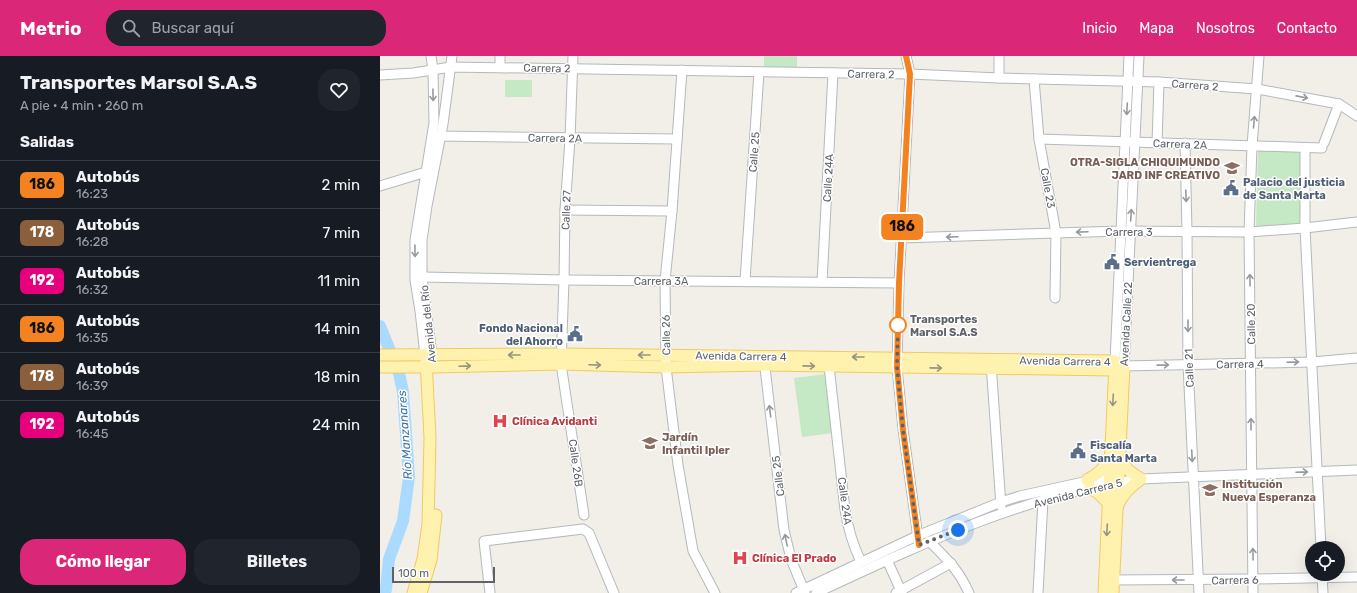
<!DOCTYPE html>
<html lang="es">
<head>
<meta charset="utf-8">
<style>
	:root { --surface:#171b24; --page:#20242c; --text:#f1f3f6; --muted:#9ea1a6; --line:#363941; --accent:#db2777 }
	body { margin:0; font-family:Rubik,sans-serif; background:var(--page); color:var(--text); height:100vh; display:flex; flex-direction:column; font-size:15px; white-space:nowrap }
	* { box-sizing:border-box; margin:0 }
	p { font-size:13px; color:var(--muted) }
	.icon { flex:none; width:22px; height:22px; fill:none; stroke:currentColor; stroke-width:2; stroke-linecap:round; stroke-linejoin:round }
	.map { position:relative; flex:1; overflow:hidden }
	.panel { display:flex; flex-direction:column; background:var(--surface); width:380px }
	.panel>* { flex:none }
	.badge { padding:0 8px; border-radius:6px; font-size:14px; line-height:26px }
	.fabs { position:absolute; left:925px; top:485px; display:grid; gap:8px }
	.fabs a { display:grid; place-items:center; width:40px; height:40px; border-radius:50%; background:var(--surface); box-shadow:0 4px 16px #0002; font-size:20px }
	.scale { position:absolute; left:12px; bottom:10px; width:103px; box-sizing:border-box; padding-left:4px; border:2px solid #5f6368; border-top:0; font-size:11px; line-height:14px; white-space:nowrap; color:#5f6368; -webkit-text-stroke:3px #fff; paint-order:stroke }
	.you { position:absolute; width:20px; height:20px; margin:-10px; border:3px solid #fff; border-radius:50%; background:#1a73e8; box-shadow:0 0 0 6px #1a73e833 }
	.map>.badge { position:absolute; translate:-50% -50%; box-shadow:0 0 0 2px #fff }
	h2 { padding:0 20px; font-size:15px; line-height:36px }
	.round { display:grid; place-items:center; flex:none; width:42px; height:42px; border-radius:16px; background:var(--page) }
	.overview { display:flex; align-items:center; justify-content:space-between; height:68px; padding:0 20px }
	h1 { font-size:19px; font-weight:700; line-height:30px }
	.action { display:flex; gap:8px; margin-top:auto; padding:8px 20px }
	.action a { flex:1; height:46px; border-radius:16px; background:var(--accent); color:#fff; font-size:16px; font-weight:700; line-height:46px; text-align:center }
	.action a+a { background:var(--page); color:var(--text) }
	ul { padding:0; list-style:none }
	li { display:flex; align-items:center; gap:12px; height:48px; padding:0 20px; border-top:1px solid var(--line) }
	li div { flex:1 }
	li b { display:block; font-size:15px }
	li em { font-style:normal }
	li .badge { min-width:44px; font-weight:700; text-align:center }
	header { display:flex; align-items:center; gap:24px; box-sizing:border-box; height:56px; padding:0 20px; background:var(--accent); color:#fff }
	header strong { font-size:19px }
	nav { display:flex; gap:22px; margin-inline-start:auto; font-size:14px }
	.search { width:280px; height:36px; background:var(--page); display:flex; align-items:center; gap:10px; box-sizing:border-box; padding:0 14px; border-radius:16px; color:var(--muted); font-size:15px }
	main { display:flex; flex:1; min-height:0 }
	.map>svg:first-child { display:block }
</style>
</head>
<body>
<header>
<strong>Metrio</strong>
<div class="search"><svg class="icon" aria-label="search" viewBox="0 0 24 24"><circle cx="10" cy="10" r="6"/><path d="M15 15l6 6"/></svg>Buscar aquí</div>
<nav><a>Inicio</a><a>Mapa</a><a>Nosotros</a><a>Contacto</a></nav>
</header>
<main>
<section class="panel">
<div class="overview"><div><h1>Transportes Marsol S.A.S</h1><p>A pie · 4 min · 260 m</p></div><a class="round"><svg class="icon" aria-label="heart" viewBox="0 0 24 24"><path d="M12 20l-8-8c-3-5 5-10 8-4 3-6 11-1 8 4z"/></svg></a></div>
<h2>Salidas</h2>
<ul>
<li><span class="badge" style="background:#f58220;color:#111">186</span><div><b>Autobús</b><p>16:23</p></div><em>2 min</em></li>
<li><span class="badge" style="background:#8b5e3c;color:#fff">178</span><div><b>Autobús</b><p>16:28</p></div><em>7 min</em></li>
<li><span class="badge" style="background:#e6007e;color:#fff">192</span><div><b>Autobús</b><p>16:32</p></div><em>11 min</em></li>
<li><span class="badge" style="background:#f58220;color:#111">186</span><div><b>Autobús</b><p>16:35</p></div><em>14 min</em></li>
<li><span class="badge" style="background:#8b5e3c;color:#fff">178</span><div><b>Autobús</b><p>16:39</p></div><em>18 min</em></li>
<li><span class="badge" style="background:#e6007e;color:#fff">192</span><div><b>Autobús</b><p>16:45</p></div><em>24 min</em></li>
</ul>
<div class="action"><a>Cómo llegar</a><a>Billetes</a></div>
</section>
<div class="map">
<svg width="977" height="537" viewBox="0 0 977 537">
	<rect width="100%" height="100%" fill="#f1efe8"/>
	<g fill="#c5e8c5">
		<polygon points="384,0 417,0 417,12 384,11"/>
		<rect x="125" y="24" width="27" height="17"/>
		<polygon points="878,95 920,95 922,170 876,170"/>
		<polygon points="446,318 453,377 422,381 414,322"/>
	</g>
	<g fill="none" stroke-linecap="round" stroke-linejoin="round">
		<polyline stroke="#aadaff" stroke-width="12" points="0,270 19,317 23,336 29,421 23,465 9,503 6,533 5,537"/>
		<defs>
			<g id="minor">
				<polyline points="193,0 190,83 185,154 184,224 181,308 204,459"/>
				<polyline points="526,0 530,18 519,227 517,311 523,373 539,489"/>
				<polyline points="619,0 619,22"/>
				<polyline points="759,0 744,310 932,306 977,302"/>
				<polyline points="120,11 120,0"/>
				<polyline points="302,14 292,155 285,225 286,311 298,409 313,495 335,537"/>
				<polyline points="0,19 33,17 71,11 530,18 619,22 779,26 877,33 959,48 977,60"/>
				<polyline points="654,23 659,83 676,177 675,242"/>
				<polyline points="55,80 297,83"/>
				<polyline points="659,83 942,92"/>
				<polyline points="777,87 779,26"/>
				<polyline points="805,87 807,176 808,308 819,537"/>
				<polyline points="944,87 959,48"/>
				<polyline points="925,92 925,172 941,492"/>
				<polyline points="0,130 46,116"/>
				<polyline points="185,154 292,155"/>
				<polyline points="522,182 741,175 869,176 925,172 977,166"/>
				<polyline points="42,221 184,224 519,227"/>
				<polyline points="365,225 379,16"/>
				<polyline points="442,226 453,17"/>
				<polyline points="45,299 40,255 35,224 35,184 54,67 53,14 51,0"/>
				<polyline points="52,299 42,221 42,184 47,150 63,68 72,0"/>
				<polyline points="384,303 404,474 411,503 425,537"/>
				<polyline points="735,305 749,0"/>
				<polyline points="611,307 621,450"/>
				<path d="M449 310 465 454C468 473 473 489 481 506"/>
				<path d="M549 485C567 503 579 514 589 537"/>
				<polyline points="507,504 522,537"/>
				<polyline points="942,518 943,537"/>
				<polyline points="733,524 873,523 977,521"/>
				<polyline points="110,537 104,485 203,473 209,477 234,537"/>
				<polyline points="416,537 537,480 621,446 640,440 735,419"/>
				<path d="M436 537C539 489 646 438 761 423L977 414"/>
				<polyline points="516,537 571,507"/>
				<polyline points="658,537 663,444"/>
				<polyline points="873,537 869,176 872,90 879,0"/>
			</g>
			<g id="major">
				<polyline points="0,299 182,298 735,305 744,310"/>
				<polyline points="0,311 53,311 181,308 286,311 384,309 734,314 744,310"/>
				<path d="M707 424C717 419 725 413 729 402"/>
				<polyline points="710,432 718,437 728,447"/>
				<path d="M738 449C743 437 751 430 761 423L748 414 739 401"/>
				<polyline points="33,537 43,503 48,468 50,382 46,304"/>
				<polyline points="41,537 51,504 56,459"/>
				<polyline points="724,537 735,308"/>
				<polyline points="733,537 744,310"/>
			</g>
		</defs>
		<use href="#minor" stroke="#b5b8bc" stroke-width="11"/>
		<use href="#major" stroke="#f2c960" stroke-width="13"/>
		<use href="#minor" stroke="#fff" stroke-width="9"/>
		<use href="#major" stroke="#fff2af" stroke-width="11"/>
	</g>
	<defs><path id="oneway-shaft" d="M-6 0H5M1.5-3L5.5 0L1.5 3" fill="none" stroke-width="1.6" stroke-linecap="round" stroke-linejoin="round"/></defs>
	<g stroke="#979a9d">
		<use href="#oneway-shaft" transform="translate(53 39) rotate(89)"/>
		<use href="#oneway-shaft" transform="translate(922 41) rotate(11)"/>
		<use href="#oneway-shaft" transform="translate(747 53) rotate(93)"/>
		<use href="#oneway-shaft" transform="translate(874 66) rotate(-85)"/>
		<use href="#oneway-shaft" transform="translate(806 140) rotate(88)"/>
		<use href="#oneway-shaft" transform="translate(751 159) rotate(-87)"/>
		<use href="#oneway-shaft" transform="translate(702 176) rotate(178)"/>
		<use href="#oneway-shaft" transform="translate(572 181) rotate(178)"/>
		<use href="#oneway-shaft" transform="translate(35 195) rotate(89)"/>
		<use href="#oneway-shaft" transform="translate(870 224) rotate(-91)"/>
		<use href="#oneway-shaft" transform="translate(808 270) rotate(90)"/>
		<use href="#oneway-shaft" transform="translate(913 306) rotate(-2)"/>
		<use href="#oneway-shaft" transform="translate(783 309) rotate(-1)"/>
		<use href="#oneway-shaft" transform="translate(390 355) rotate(-97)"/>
		<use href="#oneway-shaft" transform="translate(871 368) rotate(-90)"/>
		<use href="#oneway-shaft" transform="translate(812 400) rotate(87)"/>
		<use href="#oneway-shaft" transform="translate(922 416) rotate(-2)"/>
		<use href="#oneway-shaft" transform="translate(406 484) rotate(-102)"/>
		<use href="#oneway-shaft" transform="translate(873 498) rotate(-91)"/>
		<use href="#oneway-shaft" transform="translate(798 524) rotate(-180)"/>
	</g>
	<g stroke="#979581">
		<use href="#oneway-shaft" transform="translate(134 299) rotate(180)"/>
		<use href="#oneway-shaft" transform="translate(264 299) rotate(-180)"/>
		<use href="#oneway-shaft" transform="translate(478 301) rotate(-180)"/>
		<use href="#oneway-shaft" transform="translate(215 309) rotate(2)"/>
		<use href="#oneway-shaft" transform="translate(85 310) rotate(-2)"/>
		<use href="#oneway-shaft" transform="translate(429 310) rotate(1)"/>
		<use href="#oneway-shaft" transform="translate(556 312) rotate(1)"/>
		<use href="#oneway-shaft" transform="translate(733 344) rotate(93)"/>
		<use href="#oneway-shaft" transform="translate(727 474) rotate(93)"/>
	</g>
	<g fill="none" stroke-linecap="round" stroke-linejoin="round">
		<defs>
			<polyline id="line" points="526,0 530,18 519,227 517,311 523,374 539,489"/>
		</defs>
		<use href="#line" stroke="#fff" stroke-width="9"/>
		<use href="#line" stroke="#f58220" stroke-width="6"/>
		<polyline stroke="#5f6368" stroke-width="4" stroke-dasharray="0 7.2" points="518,269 517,311 523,374 539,489 578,474"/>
	</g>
	<defs>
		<symbol id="school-bare" viewBox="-9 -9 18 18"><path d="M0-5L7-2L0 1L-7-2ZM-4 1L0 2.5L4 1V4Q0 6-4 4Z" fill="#8d6e63" stroke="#fff" stroke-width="2.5" paint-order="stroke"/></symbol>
		<symbol id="civic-bare" viewBox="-9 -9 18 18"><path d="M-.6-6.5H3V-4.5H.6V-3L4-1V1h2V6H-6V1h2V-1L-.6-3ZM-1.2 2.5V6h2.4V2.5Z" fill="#5c6f8a" stroke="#fff" stroke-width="2.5" paint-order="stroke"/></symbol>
		<symbol id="hospital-bare" viewBox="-9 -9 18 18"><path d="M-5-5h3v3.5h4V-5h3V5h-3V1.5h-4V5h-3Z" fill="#e0444e" stroke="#fff" stroke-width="2.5" paint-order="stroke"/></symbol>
	</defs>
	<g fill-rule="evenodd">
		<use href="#school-bare" x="841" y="101" width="22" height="22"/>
		<use href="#civic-bare" x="840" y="121" width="22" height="22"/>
		<use href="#civic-bare" x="721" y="195" width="22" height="22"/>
		<use href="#civic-bare" x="184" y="267" width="22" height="22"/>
		<use href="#hospital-bare" x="109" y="354" width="22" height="22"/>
		<use href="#school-bare" x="259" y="376" width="22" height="22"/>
		<use href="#civic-bare" x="687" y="384" width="22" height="22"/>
		<use href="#school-bare" x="819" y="423" width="22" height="22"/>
		<use href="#hospital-bare" x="349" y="491" width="22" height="22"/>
	</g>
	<circle fill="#fff" stroke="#f58220" stroke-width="2" cx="518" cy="269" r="8"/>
	<g text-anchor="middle" stroke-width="3" stroke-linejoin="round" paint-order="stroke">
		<g font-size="11" fill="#5f6368" stroke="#fff">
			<text transform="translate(167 12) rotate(1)" y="4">Carrera 2</text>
			<text transform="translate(491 18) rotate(1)" y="4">Carrera 2</text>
			<text transform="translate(815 29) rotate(4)" y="4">Carrera 2</text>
			<text transform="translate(175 82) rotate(1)" y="4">Carrera 2A</text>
			<text transform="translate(800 88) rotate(2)" y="4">Carrera 2A</text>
			<text transform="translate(374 96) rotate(-86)" y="4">Calle 25</text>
			<text transform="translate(448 122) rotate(-87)" y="4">Calle 24A</text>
			<text transform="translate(668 132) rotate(80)" y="4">Calle 23</text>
			<text transform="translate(186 154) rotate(-88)" y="4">Calle 27</text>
			<text x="749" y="180">Carrera 3</text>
			<text x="281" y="229">Carrera 3A</text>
			<text transform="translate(48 268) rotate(-96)" y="4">Avenida del Río</text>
			<text transform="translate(746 268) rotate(-87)" y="4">Avenida Calle 22</text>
			<text transform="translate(871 268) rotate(-91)" y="4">Calle 20</text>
			<text transform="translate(286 279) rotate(-91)" y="4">Calle 26</text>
			<text transform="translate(361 300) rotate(1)" y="4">Avenida Carrera 4</text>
			<text transform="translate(685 305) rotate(1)" y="4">Avenida Carrera 4</text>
			<text transform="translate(860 308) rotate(-1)" y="4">Carrera 4</text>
			<text transform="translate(809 312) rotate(-92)" y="4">Calle 21</text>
			<text transform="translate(196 407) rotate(82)" y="4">Calle 26B</text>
			<text transform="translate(398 420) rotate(-97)" y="4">Calle 25</text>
			<text transform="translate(698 437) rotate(-14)" y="4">Avenida Carrera 5</text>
			<text transform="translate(465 445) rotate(82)" y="4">Calle 24A</text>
			<text transform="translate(855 524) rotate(-1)" y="4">Carrera 6</text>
		</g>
		<g font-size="11" font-weight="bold" fill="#785e54" stroke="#fff" text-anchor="start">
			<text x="840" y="110" text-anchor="end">OTRA-SIGLA CHIQUIMUNDO<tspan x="840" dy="13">JARD INF CREATIVO</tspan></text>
			<text x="282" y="385">Jardín<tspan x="282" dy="13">Infantil Ipler</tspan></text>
			<text x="842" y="432">Institución<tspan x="842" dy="13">Nueva Esperanza</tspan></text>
		</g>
		<g font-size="11" font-weight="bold" fill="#4e5e75" stroke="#fff" text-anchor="start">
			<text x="863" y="130">Palacio del justicia<tspan x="863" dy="13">de Santa Marta</tspan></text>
			<text x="744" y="210">Servientrega</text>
			<text x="183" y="276" text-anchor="end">Fondo Nacional<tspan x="183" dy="13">del Ahorro</tspan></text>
			<text x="710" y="393">Fiscalía<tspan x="710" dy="13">Santa Marta</tspan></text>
		</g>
		<g font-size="11" font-weight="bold" fill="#5f6368" stroke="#fff" text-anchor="start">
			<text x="530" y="267">Transportes<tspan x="530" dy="13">Marsol S.A.S</tspan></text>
		</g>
		<g font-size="11" font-weight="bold" fill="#be3a42" stroke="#fff" text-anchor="start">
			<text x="132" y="369">Clínica Avidanti</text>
			<text x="372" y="506">Clínica El Prado</text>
		</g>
		<g font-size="12" font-style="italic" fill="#4174aa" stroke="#fff">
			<text transform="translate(25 379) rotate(-94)" y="4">Río Manzanares</text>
		</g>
	</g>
</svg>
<div class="fabs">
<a><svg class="icon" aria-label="locate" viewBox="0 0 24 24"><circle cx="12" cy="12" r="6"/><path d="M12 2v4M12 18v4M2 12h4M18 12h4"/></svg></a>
</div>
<div class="scale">100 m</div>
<div class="you" style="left:578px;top:474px"></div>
<b class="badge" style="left:522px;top:171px;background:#f58220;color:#111">186</b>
</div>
</main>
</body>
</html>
